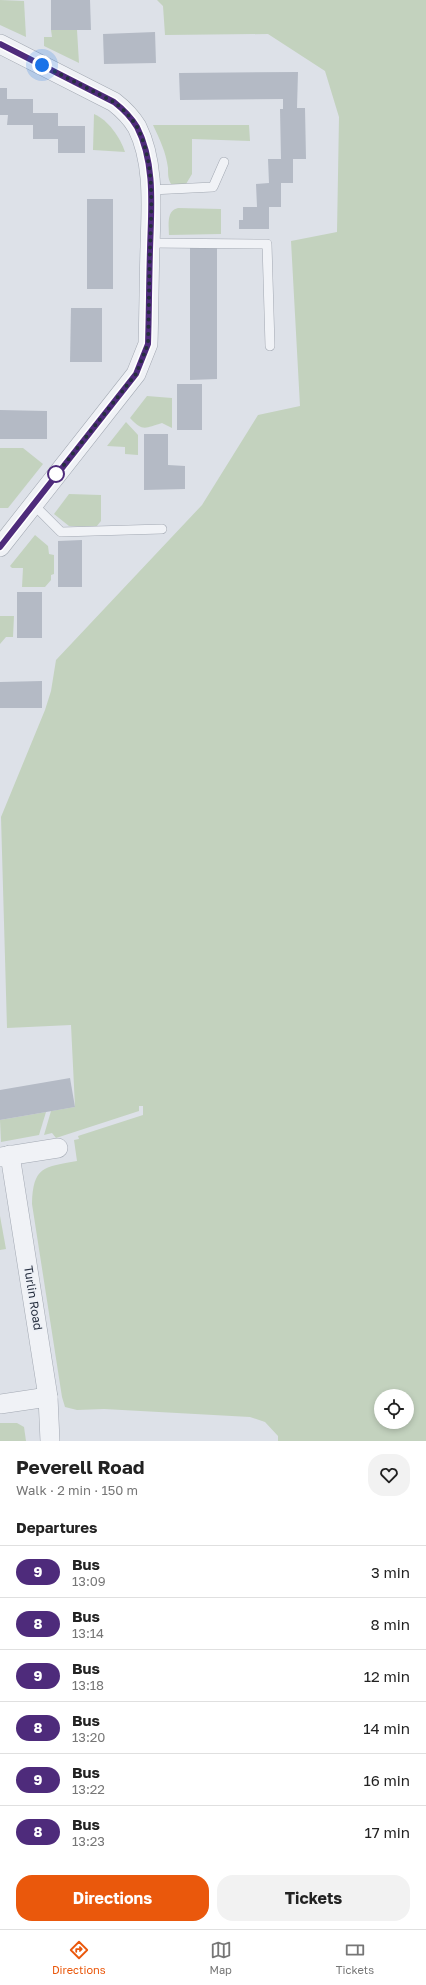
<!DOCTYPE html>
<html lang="en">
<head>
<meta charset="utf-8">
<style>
	:root { --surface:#fff; --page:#f2f2f2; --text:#222; --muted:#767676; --line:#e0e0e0; --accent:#ea580c }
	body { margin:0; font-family:"Golos Text",sans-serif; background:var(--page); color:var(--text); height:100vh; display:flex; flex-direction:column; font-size:15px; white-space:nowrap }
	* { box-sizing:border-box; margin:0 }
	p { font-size:13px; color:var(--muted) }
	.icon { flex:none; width:22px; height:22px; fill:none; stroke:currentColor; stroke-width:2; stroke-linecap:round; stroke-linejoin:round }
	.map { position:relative; height:1441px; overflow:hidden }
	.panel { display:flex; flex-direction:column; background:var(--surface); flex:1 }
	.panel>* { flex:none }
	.badge { padding:0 8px; border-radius:13px; font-size:14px; line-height:26px }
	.controls { position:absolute; left:374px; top:1389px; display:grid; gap:8px }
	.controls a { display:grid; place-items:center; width:40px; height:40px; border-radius:50%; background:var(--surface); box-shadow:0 2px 6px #0003; font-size:20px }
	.you { position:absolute; width:20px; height:20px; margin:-10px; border:3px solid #fff; border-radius:50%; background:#1a73e8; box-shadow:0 0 0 6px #1a73e833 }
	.map>.badge { position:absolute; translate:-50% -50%; box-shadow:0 0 0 2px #fff }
	h2 { padding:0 16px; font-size:15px; line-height:36px }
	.round { display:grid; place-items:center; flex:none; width:42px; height:42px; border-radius:16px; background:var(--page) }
	.headline { display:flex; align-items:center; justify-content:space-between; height:68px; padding:0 16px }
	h1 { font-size:19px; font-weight:700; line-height:30px }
	.action { display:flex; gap:8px; margin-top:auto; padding:8px 16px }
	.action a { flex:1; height:46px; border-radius:16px; background:var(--accent); color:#fff; font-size:16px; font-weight:700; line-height:46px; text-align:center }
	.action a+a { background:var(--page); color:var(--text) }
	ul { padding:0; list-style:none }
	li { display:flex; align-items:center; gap:12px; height:52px; padding:0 16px; border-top:1px solid var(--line) }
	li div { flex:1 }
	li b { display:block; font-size:15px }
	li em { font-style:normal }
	li .badge { min-width:44px; font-weight:700; text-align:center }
	.dock { display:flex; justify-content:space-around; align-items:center; height:56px; border-top:1px solid var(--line); background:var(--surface); font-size:11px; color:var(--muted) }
	.dock a { display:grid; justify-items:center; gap:2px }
	.dock .selected { color:var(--accent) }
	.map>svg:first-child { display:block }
</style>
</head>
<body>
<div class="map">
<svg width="426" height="1441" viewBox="0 0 426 1441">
	<rect width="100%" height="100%" fill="#dde1e8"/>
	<g fill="#c3d2be" fill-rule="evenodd">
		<polygon points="0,0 24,1 26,37 0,25"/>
		<path d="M157 0H426V1441H278V1436L265 1422 250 1417 104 1409 77 1410 65 1407 62 1397 32 1204C33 1166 44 1167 77 1161L74 1140 79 1139 78 1136 143 1115V1106H139V1111L56 1138 52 1133 44 1135 51 1111 75 1107 71 1025 7 1028 1 817 45 710 51 691 56 660 202 505 258 415 300 406 291 241 337 232 339 117 325 71 268 34 165 35 163 6ZM381 1396H407V1422H381Z"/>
		<polygon points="51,30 77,30 79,63 44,46 44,37 52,37"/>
		<path d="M94 114C108 120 120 137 125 152L93 150Z"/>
		<path d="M153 125H249L250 141 192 139V174L186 184 180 185 171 184C168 179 168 174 168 168 166 152 160 140 153 125Z"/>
		<path d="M178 208 221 209V234L169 235C169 225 166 211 178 208Z"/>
		<path d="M147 396 172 398V428L162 423C145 428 143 432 130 418Z"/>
		<polygon points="126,422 138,435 138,455 125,454 125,447 107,446"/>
		<polygon points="0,448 23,448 43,464 8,508 0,508"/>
		<polygon points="69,494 101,495 101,521 96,527 69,526 54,514"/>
		<polygon points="35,535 48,546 49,554 54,555 54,574 51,575 51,580 45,587 22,587 23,568 12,568 10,566"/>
		<polygon points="0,616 14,616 13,637 6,637 0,644"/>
		<polygon points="46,1112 39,1135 1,1142 0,1120"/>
		<polygon points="0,1216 6,1249 0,1250"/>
		<polygon points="0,1423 17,1423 24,1427 26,1441 0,1441"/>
	</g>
	<g fill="#b4bac5">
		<polygon points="51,0 90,0 91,30 51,30"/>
		<polygon points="155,32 156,63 104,64 103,34"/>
		<polygon points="298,72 297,108 305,108 306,159 293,159 293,183 281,183 281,207 269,207 269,229 239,229 239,220 243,220 243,207 257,207 256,184 269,183 268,159 281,159 280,109 283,109 283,99 180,100 179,73"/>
		<polygon points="0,88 7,88 7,99 33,99 33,113 58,113 58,126 85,126 85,153 58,153 58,139 33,139 33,125 7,125 8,115 0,115"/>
		<rect x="87" y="199" width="26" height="90"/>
		<polygon points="190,245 217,245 217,379 190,380"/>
		<polygon points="71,308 102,308 102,362 70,362"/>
		<rect x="177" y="384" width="25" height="46"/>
		<polygon points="0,410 47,411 47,439 0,439"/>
		<polygon points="144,434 168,434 168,465 185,466 185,489 144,490"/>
		<polygon points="82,540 82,587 58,587 58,541"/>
		<rect x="17" y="592" width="25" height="46"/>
		<polygon points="42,681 42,708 0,708 0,682"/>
		<polygon points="70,1078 75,1107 0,1120 0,1090"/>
	</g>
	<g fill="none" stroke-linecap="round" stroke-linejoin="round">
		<defs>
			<g id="lane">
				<polyline points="151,190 213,187 224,162"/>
				<polyline points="150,243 267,244 270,346"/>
				<polyline points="33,504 61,532 162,529"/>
			</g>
			<g id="street">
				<path d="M0 44 114 102C123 109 131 117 137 127 155 163 151 208 150 247 149 279 149 312 148 344L136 374 0 547"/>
				<polyline points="10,1155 48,1397 50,1441"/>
				<polyline points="0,1157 58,1148"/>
				<polyline points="0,1404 48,1397"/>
			</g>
		</defs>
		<use href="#lane" stroke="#a2a8b2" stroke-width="10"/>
		<use href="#street" stroke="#a2a8b2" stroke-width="20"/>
		<use href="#lane" stroke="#f0f2f6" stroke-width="9"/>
		<use href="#street" stroke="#f0f2f6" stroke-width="19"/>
	</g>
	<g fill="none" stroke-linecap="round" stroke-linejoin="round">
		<defs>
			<path id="line" d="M0 44 114 102C123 109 131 117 137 127 156 164 151 210 150 250 149 281 149 313 148 344L136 374 0 547"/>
		</defs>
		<use href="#line" stroke="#fff" stroke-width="9"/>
		<use href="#line" stroke="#4e2b7b" stroke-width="6"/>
		<path stroke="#262f3f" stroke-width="4" stroke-dasharray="0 7.2" d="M42 65 114 102C123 109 131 117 137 127 156 164 151 210 150 250 149 281 149 313 148 344L136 374 52 480 56 474"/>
	</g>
	<circle fill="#fff" stroke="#4e2b7b" stroke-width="2" cx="56" cy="474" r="8"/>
	<g text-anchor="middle" stroke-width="3" stroke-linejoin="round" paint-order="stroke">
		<g font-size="12" fill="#262f3f" stroke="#edf0f6">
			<text transform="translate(33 1298) rotate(81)" y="4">Turlin Road</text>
		</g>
	</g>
</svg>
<div class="controls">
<a><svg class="icon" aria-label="locate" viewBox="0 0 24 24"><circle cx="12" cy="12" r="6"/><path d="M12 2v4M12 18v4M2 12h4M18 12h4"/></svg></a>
</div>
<div class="you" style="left:42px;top:65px"></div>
</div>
<section class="panel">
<div class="headline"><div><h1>Peverell Road</h1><p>Walk · 2 min · 150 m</p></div><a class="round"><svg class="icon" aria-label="heart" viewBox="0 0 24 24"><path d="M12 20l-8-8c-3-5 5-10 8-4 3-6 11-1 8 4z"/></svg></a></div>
<h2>Departures</h2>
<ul>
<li><span class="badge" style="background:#4e2b7b;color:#fff">9</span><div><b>Bus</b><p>13:09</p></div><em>3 min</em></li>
<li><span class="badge" style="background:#4e2b7b;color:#fff">8</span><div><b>Bus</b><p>13:14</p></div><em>8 min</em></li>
<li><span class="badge" style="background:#4e2b7b;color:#fff">9</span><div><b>Bus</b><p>13:18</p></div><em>12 min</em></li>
<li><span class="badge" style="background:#4e2b7b;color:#fff">8</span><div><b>Bus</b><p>13:20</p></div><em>14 min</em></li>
<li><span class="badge" style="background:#4e2b7b;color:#fff">9</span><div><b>Bus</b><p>13:22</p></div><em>16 min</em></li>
<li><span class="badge" style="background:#4e2b7b;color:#fff">8</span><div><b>Bus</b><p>13:23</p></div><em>17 min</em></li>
</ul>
<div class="action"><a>Directions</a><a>Tickets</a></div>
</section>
<nav class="dock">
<a class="selected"><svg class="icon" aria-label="directions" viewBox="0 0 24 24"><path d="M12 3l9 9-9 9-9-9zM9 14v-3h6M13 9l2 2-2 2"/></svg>Directions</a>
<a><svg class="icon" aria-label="map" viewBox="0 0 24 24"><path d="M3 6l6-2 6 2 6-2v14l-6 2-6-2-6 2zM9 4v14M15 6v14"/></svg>Map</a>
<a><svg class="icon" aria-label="tickets" viewBox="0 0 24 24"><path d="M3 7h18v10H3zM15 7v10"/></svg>Tickets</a>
</nav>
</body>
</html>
